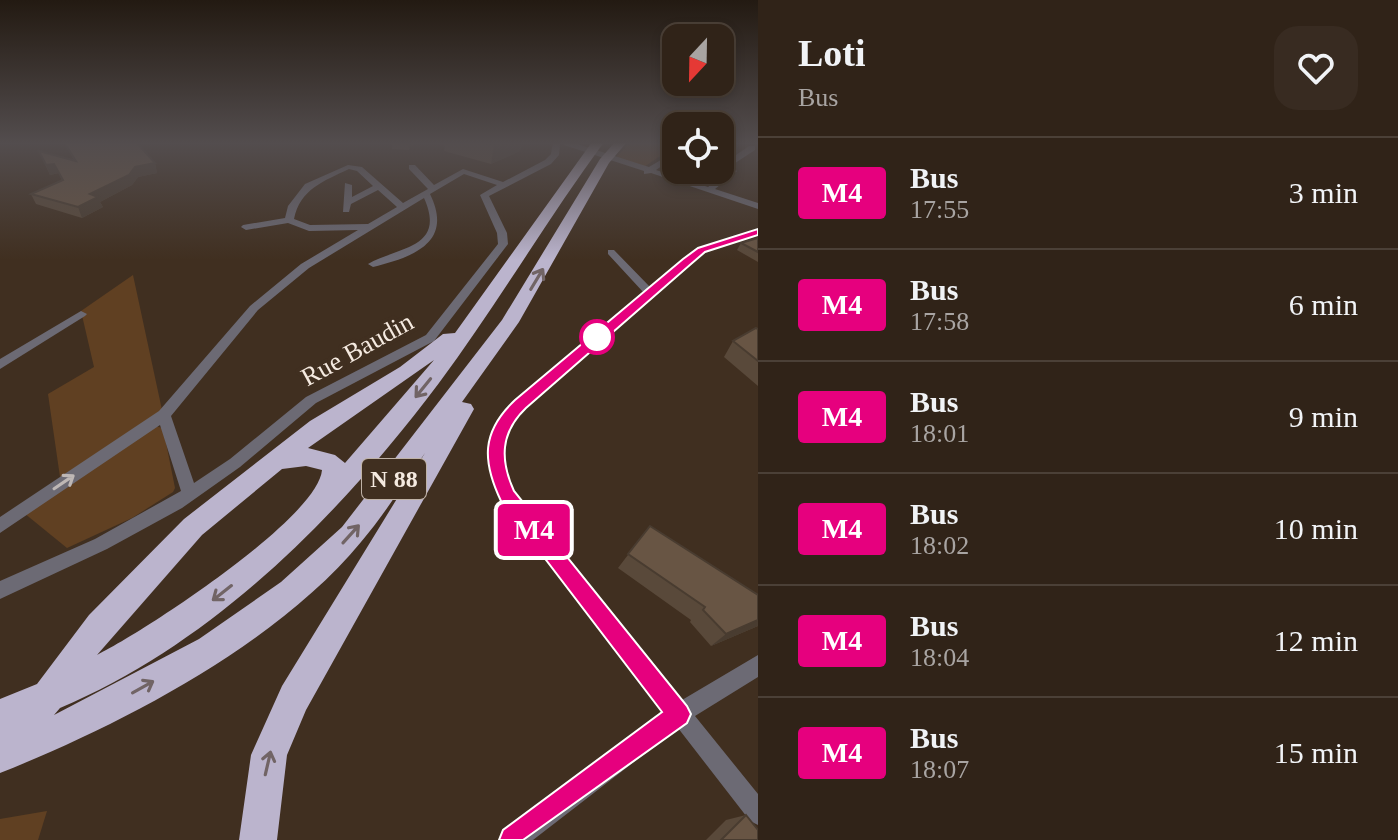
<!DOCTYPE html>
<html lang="en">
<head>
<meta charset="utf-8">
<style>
	:root { --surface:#302318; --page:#382b21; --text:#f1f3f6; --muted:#a8a4a2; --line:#4b4037 }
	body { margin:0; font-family:Georgia,serif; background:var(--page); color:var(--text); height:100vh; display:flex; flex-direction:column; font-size:30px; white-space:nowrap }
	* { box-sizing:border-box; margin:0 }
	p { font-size:26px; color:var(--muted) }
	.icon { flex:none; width:44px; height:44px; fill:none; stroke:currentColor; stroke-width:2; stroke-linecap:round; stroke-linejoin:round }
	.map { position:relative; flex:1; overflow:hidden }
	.details { display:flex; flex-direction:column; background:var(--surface); width:640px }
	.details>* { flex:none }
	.badge { padding:0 16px; border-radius:6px; font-size:28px; line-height:52px }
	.needle { width:52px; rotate:202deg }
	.fabs { position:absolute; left:662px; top:24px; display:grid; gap:16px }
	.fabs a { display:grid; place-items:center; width:72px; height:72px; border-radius:16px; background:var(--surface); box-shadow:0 4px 12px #0003,0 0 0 2px var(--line); font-size:40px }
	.map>.badge { position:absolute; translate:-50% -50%; box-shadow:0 0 0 4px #fff }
	.round { display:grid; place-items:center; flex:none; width:84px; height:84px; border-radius:24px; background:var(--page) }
	.head { display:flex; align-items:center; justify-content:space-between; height:136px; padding:0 40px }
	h1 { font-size:38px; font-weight:800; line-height:60px }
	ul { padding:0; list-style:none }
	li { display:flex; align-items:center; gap:24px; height:112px; padding:0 40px; border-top:2px solid var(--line) }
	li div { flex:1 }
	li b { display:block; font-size:30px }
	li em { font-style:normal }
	li .badge { min-width:88px; font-weight:700; text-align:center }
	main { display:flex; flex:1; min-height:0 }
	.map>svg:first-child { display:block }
</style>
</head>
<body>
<main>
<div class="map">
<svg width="758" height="840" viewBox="0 0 758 840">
	<rect width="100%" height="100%" fill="#402f20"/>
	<g fill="#604022">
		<polygon points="631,142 676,142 676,145 644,167 616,157"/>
		<polygon points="133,275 162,410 64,478 60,477 48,394 94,367 81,311"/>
		<polygon points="154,426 163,428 175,488 173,492 132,518 67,548 24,513"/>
		<polygon points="47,811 38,840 0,840 0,819"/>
	</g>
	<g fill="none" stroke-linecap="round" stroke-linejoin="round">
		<g fill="#6c6a74" fill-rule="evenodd">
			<path d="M553 142 560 144 559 155 551 164 489 196 507 233 508 244 434 341 316 403 240 467 182 508 107 549 0 599V581L95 539 181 491 160 425 0 533V517L159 411 250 306 301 264 358 230 309 231 288 223 246 230 241 227 243 225 285 218 288 206 305 184 348 165 362 167 403 203 428 189 409 169V165H415L434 185 463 169 503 182 545 160 551 154ZM349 169 357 171 373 186 352 197V185L345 183 343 212H349L351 204 378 190 397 207 368 224 310 225 294 219C300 189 324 181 349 169ZM464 174 497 185 480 195 497 233 498 244 426 335 306 397 230 459 194 483 171 416 258 310 309 268 424 198C447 249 397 247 368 264L373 267C413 257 454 243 430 194Z"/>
			<polygon points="564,142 571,142 649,167 676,151 676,156 656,170 708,187 727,172 720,170 720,166 749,146 755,146 755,150 729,167 737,171 715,189 758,203 758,209 651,173 644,174 644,171 564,145"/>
			<path d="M758 229V235L704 252 512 420C502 445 503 467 514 492L682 700 758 655V677L695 716 758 794V825L750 821 678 728 533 840H501L504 831 665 711 502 501C488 471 487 447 499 417L644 293 608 254V250H614L650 287 698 248Z"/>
			<polygon points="81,311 87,314 85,316 0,369 0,359"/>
		</g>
		<path fill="#bbb4cd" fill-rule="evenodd" d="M592 142H604C546 221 497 305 439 383 340 515 214 643 60 708L54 715 199 639 281 582 342 527 502 320 600 159 615 142H627L609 163 519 322 462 402 471 404 474 409 306 710 287 755 277 840H239L251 755 282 686 425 453C404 483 384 515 361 542 277 644 121 725 0 773V699L37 684 89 615 184 519 310 421 400 367 443 334 455 333ZM434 360 345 463 335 455 308 448ZM306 466 322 470C318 518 145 631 97 655L202 535 282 469Z"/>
	</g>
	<g fill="#59493a">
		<polygon points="64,142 155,163 157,173 138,177 132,185 100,202 103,207 82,218 36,204 31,194 62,181 59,173 50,175 39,151 74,160"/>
		<polygon points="392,142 421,142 410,146 409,150 392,149"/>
		<polygon points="434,142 522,142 520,151 491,164 444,151 445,146"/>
		<polygon points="758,238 758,262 737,250 741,243"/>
		<polygon points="758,329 758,386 724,357 733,341"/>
		<polygon points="650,526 758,595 758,626 711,646 690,622 691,620 618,568"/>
		<polygon points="746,815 758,840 706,840 726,820"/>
	</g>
	<g fill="#493c30">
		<polygon points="409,142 421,142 410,146 409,150"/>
		<polygon points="502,142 522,142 520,151 491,164 494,145"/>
		<polygon points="155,163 157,173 138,177 132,185 100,202 103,207 82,218 78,207 90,194 135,167"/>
		<polygon points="54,164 59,173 50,175 46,165"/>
		<polygon points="758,620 758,626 711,646 726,634"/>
	</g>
	<g fill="#685544" stroke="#493c30" stroke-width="2">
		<polygon points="64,142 136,142 155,163 135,167 129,175 90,194 98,197 78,207 31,194 63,180 54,164 46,165 39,151 76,161"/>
		<polygon points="480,142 502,142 494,145"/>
		<polygon points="758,238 758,252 741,243"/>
		<polygon points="756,328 758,329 758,361 733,341"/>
		<polygon points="650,526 758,595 758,620 726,634 703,610 705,607 628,554"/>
		<polygon points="746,815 758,830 758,840 721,840"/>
	</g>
	<defs><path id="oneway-shaft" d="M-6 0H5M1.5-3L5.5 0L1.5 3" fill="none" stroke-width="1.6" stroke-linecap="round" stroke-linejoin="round" transform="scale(2)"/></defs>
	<g stroke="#716465">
		<use href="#oneway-shaft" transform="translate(537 279) rotate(-59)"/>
		<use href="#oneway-shaft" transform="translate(423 388) rotate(129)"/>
		<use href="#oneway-shaft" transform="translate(351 534) rotate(-48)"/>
		<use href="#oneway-shaft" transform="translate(222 593) rotate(142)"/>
		<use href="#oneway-shaft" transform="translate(143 687) rotate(-29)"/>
		<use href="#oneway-shaft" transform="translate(268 763) rotate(-77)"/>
	</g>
	<use stroke="#beb7b5" href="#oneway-shaft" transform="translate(64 482) rotate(-34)"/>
	<linearGradient id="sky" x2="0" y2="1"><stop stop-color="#231a12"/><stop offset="0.55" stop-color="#534d4e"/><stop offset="1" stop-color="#534d4e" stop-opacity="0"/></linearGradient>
	<rect width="758" height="260" fill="url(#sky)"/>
	<path fill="#e6007e" stroke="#fff" stroke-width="2" d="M758 229V235L705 252 691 264 526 408C500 433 500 460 514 491L687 706 691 714 687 723 523 840H499L503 830 662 712 501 501C482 461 481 432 515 400L683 259 698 248Z"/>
	<circle fill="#fff" stroke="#e6007e" stroke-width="4" cx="597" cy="337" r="16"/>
	<g text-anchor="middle" stroke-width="8" stroke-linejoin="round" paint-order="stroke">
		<rect fill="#402f20" stroke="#bfb2a6" stroke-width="2" x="362" y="459" width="64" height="40" rx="6"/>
		<g font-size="24" font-weight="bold" fill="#f5eae0">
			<text x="394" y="487">N 88</text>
		</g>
		<g font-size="26" fill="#f5eae0" stroke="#402f20">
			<text transform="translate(357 349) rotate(-29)" y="9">Rue Baudin</text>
		</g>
	</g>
</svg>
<div class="fabs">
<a><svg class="needle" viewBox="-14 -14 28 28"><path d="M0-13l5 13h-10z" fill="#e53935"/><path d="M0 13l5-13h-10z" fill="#a8a4a2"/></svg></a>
<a><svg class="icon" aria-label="locate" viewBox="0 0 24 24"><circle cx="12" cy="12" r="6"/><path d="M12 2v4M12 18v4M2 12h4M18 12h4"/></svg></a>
</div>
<b class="badge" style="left:534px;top:530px;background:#e6007e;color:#fff">M4</b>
</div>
<section class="details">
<div class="head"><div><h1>Loti</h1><p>Bus</p></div><a class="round"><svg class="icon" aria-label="heart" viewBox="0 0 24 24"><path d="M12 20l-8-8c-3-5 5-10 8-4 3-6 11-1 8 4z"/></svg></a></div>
<ul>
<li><span class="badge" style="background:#e6007e;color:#fff">M4</span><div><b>Bus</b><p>17:55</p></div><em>3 min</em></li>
<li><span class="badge" style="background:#e6007e;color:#fff">M4</span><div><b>Bus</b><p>17:58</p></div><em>6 min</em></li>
<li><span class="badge" style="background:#e6007e;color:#fff">M4</span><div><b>Bus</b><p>18:01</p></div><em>9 min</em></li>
<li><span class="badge" style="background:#e6007e;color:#fff">M4</span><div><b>Bus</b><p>18:02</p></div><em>10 min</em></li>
<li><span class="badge" style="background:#e6007e;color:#fff">M4</span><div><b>Bus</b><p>18:04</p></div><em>12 min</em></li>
<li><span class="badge" style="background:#e6007e;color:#fff">M4</span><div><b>Bus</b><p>18:07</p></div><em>15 min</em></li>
</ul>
</section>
</main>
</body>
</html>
